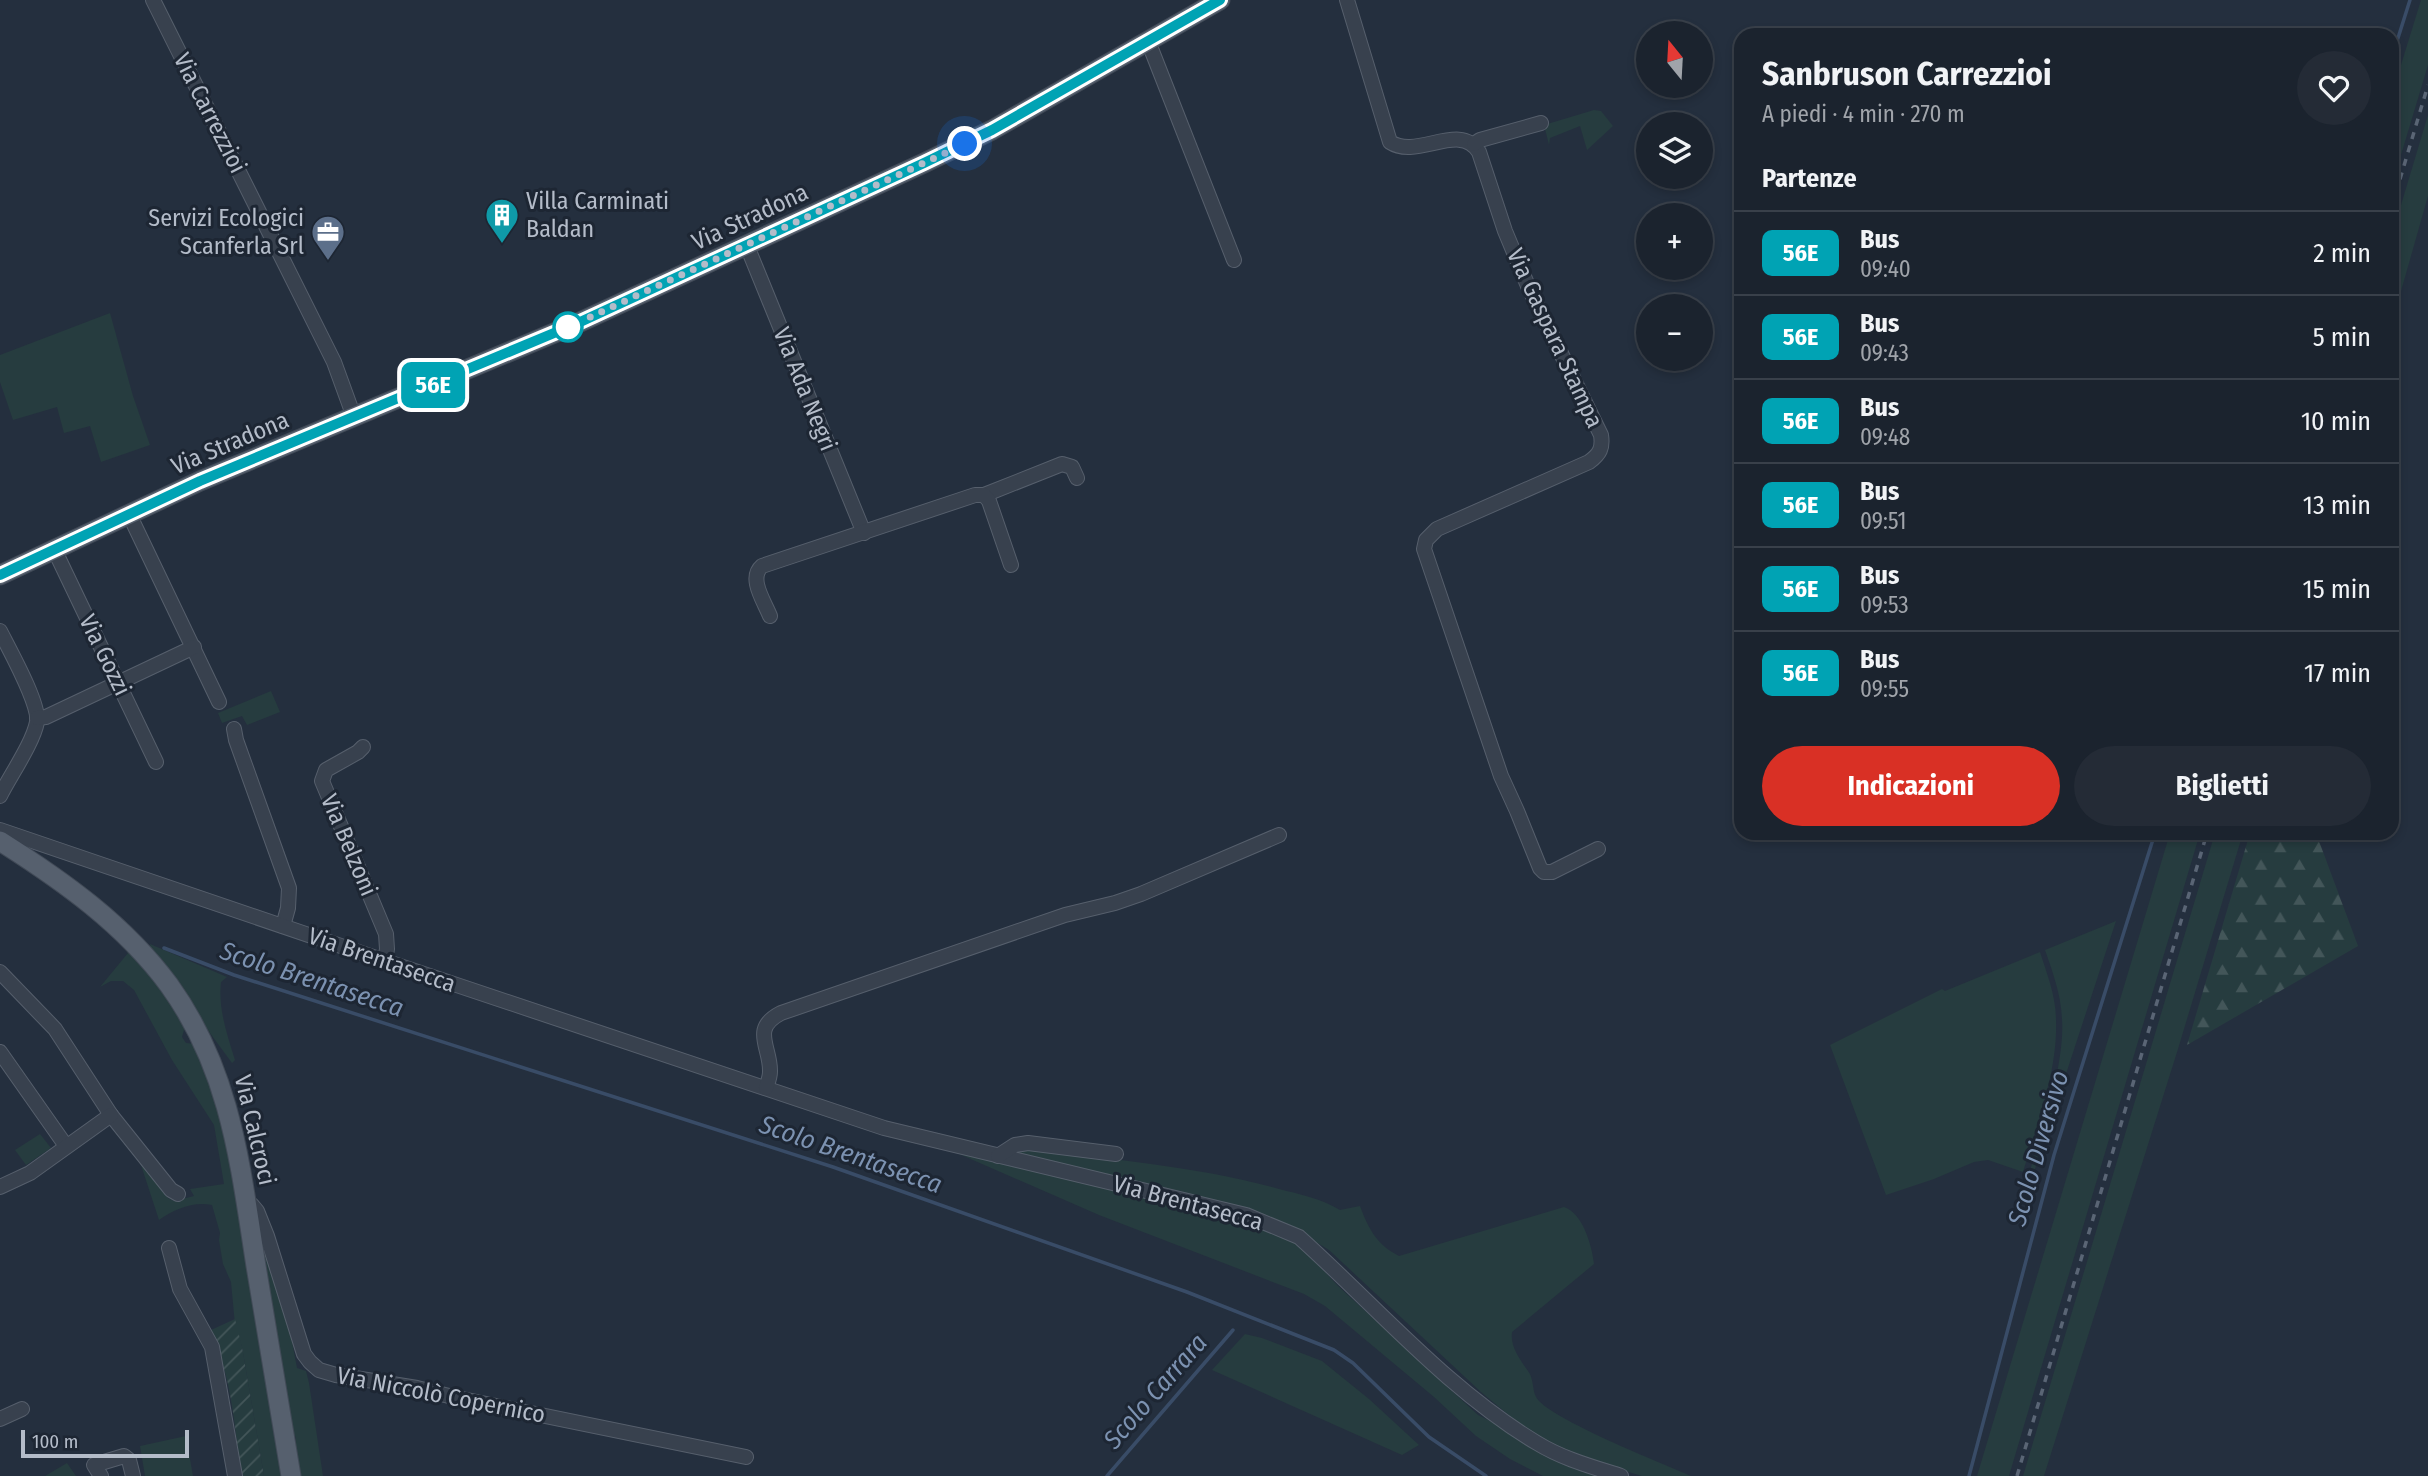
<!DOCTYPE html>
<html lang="it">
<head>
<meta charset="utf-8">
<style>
	:root { --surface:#1b232e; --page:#242b36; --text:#f1f3f6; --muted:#a0a4aa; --line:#39404a; --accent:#d93025 }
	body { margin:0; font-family:"Fira Sans Condensed",sans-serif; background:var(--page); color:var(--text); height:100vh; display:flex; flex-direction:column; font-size:26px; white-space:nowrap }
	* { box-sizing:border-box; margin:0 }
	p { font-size:23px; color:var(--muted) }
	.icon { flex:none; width:38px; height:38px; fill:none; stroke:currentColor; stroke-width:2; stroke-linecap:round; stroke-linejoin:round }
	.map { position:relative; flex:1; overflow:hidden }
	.sheet { position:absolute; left:1734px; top:28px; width:665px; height:812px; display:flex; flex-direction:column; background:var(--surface); border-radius:21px; box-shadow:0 4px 10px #0003,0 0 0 2px var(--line) }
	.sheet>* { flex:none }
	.badge { padding:0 14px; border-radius:10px; font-size:24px; line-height:46px }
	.needle { width:46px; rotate:342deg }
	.controls { position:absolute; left:1636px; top:21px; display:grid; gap:14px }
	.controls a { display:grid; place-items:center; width:77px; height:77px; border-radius:50%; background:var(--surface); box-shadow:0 4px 10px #0003,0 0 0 2px var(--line); font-size:35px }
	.scale { position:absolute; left:21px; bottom:18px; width:168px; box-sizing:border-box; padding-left:7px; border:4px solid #b4bcc9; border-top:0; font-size:19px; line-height:24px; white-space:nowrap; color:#b4bcc9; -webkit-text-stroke:5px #1d2633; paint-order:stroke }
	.you { position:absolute; width:35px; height:35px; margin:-18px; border:5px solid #fff; border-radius:50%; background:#1a73e8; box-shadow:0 0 0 10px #1a73e833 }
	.map>.badge { position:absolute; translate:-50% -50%; box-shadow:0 0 0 4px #fff }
	h2 { padding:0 28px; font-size:26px; line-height:63px }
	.round { display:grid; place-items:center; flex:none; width:74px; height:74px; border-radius:37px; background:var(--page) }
	.summary { display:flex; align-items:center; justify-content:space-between; height:119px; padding:0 28px }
	h1 { font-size:33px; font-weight:700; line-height:52px }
	.button { display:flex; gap:14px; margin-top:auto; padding:14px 28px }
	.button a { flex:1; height:80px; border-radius:42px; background:var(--accent); color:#fff; font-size:28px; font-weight:700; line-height:80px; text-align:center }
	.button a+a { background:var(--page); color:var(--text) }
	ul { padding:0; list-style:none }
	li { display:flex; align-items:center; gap:21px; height:84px; padding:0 28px; border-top:2px solid var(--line) }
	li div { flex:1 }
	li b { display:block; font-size:26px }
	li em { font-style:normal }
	li .badge { min-width:77px; font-weight:700; text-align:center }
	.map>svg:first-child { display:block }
</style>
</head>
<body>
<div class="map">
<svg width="2428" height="1476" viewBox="0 0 2428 1476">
	<defs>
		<pattern id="forest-firs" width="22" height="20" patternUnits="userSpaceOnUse" patternTransform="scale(1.75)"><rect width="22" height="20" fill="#263c3f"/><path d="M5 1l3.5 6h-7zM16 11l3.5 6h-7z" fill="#435659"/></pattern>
		<pattern id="garden-furrows" width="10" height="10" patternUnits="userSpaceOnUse" patternTransform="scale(1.75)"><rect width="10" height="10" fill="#263c3f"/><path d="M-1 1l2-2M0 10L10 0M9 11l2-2" fill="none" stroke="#435659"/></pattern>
	</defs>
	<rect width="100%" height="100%" fill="#242f3e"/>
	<g fill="#263c3f">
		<polygon points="2421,0 2428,0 2428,65 2392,185 2392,94"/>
		<polygon points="1594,110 1601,111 1613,126 1587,150 1580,126 1550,138 1549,145 1544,125"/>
		<polygon points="2428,115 2428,196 2392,323 2392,235"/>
		<polygon points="110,313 133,396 150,445 101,462 90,426 64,433 57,407 13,420 0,382 0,355"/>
		<polygon points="271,691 280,712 247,725 242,716 222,723 218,713"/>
		<polygon points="2170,833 2200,833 2009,1476 1977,1476"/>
		<polygon points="2215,833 2243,833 2178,1049 2044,1476 2023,1476"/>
		<path d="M2116 921 2033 1175 2029 1174C2042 1129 2065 1065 2062 1019 2061 995 2053 973 2045 950Z"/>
		<path d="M118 938 137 957 186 1023 182 1037 186 1043 196 1044 224 1116 284 1476H264L242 1347 235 1325 231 1282 223 1264 219 1240 220 1233 212 1205C194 1201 174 1209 159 1220L140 1162 168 1198 174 1201 194 1196 190 1189 224 1184 214 1125 172 1060 134 990 123 981H111L100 987 128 953Z"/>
		<path d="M150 944 227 977 221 982C218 1009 227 1034 235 1060L232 1063 151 953Z"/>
		<path d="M2040 952C2047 974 2056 996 2056 1020 2058 1071 2037 1124 2023 1172L1988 1160 1974 1162 1934 1179 1886 1195 1830 1045 1942 989 1945 991Z"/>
		<polygon points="40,1134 51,1148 26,1165 15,1150"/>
		<path d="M1029 1149C1113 1160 1197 1166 1279 1189 1299 1194 1322 1199 1340 1210L1360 1206C1368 1228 1377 1245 1399 1256L1564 1207C1583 1213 1592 1246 1594 1264L1512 1332C1510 1347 1520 1359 1528 1371 1534 1379 1532 1389 1536 1397 1547 1418 1664 1464 1691 1476H1642L1595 1462 1566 1451 1540 1437 1517 1422 1481 1392 1329 1250 1288 1225 1225 1203 1021 1157 1014 1152Z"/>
		<polygon points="957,1153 1251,1222 1295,1239 1337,1285 1478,1415 1510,1431 1544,1455 1598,1476 1543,1476 1510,1459 1476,1436 1434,1397 1325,1306 1304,1294 1099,1215"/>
		<polygon points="256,1218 290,1331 297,1368 306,1371 309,1383 323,1476 297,1476 294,1456 296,1438 288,1425"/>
		<polygon points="1245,1334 1262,1338 1322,1361 1369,1399 1419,1445 1402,1455 1212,1370"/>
		<polygon points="186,1436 193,1476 145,1476 140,1446"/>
		<polygon points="67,1463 76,1476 45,1476"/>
	</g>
	<polygon fill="url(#forest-firs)" points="2250,833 2316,833 2358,946 2187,1045"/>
	<path fill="url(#garden-furrows)" d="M235 1319 242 1347 264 1476H241C235 1430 232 1372 209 1331Z"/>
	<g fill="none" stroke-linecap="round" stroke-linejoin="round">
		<g stroke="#394c67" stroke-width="3.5">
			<polyline points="2392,57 2410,0"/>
			<polyline points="164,948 234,975 833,1167 1187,1292 1334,1350 1353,1363 1429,1437 1486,1476"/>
			<polyline points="1107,1476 1233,1330"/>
			<polyline points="1969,1476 2054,1155 2155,833"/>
		</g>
		<defs>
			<g id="minor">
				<polyline points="153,0 334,362 354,417"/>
				<path d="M1347 0 1390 142C1417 160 1460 121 1479 152L1505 231 1528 286 1601 435C1603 448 1600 454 1589 462L1437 529 1426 540 1424 549 1501 776 1517 811 1540 868 1544 872H1552L1598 849"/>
				<polyline points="1148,41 1234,260"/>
				<polyline points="1474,144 1480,140 1541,123"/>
				<polyline points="747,246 864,533"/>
				<polyline points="984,495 1062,464 1072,467 1077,478"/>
				<polyline points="129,514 219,702"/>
				<polyline points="54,549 156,762"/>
				<path d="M770 616C764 601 748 578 762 566L975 495H984L989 501 1011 565"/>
				<path d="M0 631C9 649 40 704 37 722 33 743 10 776 0 796"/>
				<polyline points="37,718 46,717 194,647"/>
				<polyline points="234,729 236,740 289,888 288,908 283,926"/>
				<polyline points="363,747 358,752 326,770 322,781 386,934 387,949 385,961"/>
				<path d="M0 830 385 961 884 1128 1246 1215 1299 1237C1376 1306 1448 1390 1537 1443 1563 1459 1593 1467 1621 1476"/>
				<polyline points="0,972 55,1029 111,1115 171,1190 178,1194"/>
				<polyline points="0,1052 66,1146"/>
				<path d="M766 1088C768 1082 770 1077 770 1072 771 1047 750 1029 781 1013L1065 915 1115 903 1141 894 1279 835"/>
				<polyline points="998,1156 1015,1145 1028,1143 1116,1154"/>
				<polyline points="0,1187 30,1173 111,1115"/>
				<polyline points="246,1203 252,1205 257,1211 267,1236 304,1354 310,1362 319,1370 336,1375 417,1388 457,1398 746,1457"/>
				<polyline points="169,1248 180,1289 212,1347 235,1476"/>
				<polyline points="0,1419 22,1409"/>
				<polyline points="101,1476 94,1465 124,1456 129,1460 133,1476"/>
			</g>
			<g id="major">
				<polyline points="0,575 200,481 578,323 924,163 992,130 1220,0"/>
				<path d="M0 841C63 881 124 924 169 985 231 1071 240 1164 256 1266 268 1336 279 1406 291 1476"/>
			</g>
		</defs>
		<use href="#minor" stroke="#565f6c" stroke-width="16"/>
		<use href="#major" stroke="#414a57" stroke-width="21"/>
		<use href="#minor" stroke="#38414e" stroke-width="14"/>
		<use href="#major" stroke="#56606e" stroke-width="19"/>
		<g stroke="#5a6575" stroke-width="3.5" stroke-dasharray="7 7" stroke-linecap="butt">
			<polyline points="2392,206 2428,85"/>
			<polyline points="2017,1476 2207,833"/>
		</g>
	</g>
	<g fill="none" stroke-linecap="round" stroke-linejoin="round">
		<defs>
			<polyline id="line" points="0,575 200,481 578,323 924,163 992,130 1220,0"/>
		</defs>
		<use href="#line" stroke="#fff" stroke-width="16"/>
		<use href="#line" stroke="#00a3b4" stroke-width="10"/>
		<polyline stroke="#b4bcc9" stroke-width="7" stroke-dasharray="0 12.6" points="568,327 562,330 965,144"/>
	</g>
	<defs>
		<symbol id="building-pin" viewBox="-11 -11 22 30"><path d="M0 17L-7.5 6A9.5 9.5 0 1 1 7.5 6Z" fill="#0f9aa8" stroke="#1d2633"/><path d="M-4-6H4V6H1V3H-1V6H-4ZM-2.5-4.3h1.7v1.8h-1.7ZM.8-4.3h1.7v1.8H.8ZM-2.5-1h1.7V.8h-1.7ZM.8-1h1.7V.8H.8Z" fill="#fff"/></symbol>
		<symbol id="office-pin" viewBox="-11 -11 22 30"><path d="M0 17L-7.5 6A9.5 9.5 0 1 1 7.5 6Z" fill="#5c6f8a" stroke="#1d2633"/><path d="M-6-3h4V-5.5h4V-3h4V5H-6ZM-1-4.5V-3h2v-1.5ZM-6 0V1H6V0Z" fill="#fff"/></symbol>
	</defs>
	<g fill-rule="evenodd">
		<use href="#building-pin" x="483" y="196" width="38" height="52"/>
		<use href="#office-pin" x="309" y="213" width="38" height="52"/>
	</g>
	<circle fill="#fff" stroke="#00a3b4" stroke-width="3.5" cx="568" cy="327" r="14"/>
	<g text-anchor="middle" stroke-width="6" stroke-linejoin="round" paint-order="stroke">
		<g font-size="24" fill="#b4bcc9" stroke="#1d2633">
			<text transform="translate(210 113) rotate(63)" y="8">Via Carrezzioi</text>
			<text transform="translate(750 217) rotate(-25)" y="8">Via Stradona</text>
			<text transform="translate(1555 338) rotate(65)" y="8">Via Gaspara Stampa</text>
			<text transform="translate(805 389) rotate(68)" y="8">Via Ada Negri</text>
			<text transform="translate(230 443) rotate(-23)" y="8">Via Stradona</text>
			<text transform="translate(105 655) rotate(64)" y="8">Via Gozzi</text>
			<text transform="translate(349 845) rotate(67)" y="8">Via Belzoni</text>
			<text transform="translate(382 960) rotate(19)" y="8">Via Brentasecca</text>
			<text transform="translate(255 1130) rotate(77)" y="8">Via Calcroci</text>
			<text transform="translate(1188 1203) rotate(15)" y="8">Via Brentasecca</text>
			<text transform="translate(441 1395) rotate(11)" y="8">Via Niccolò Copernico</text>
		</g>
		<g font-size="24" fill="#b4bcc9" stroke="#1d2633" text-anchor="start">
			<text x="526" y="209">Villa Carminati<tspan x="526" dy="28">Baldan</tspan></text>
			<text x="304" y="226" text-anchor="end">Servizi Ecologici<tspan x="304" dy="28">Scanferla Srl</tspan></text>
		</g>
		<g font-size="26" font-style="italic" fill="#7c92b1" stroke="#1d2633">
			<text transform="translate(312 979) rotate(18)" y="9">Scolo Brentasecca</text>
			<text transform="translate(2038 1148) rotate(-74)" y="9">Scolo Diversivo</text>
			<text transform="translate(851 1154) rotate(19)" y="9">Scolo Brentasecca</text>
			<text transform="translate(1155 1391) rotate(-49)" y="9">Scolo Carrara</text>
		</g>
	</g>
</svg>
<div class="controls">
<a><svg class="needle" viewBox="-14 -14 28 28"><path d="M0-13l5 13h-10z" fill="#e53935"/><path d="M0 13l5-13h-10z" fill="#a0a4aa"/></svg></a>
<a><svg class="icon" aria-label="layers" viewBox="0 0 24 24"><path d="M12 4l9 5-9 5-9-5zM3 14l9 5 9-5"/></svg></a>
<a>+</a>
<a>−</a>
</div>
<div class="scale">100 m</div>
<div class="you" style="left:965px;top:144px"></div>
<b class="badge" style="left:433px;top:385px;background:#00a3b4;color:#fff">56E</b>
<section class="sheet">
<div class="summary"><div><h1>Sanbruson Carrezzioi</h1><p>A piedi · 4 min · 270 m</p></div><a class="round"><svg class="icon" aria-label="heart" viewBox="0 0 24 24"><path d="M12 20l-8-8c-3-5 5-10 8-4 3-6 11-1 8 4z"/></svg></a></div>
<h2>Partenze</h2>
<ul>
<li><span class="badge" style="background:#00a3b4;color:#fff">56E</span><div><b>Bus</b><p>09:40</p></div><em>2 min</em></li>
<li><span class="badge" style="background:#00a3b4;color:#fff">56E</span><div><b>Bus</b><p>09:43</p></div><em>5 min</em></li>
<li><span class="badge" style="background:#00a3b4;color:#fff">56E</span><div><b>Bus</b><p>09:48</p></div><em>10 min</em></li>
<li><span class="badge" style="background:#00a3b4;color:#fff">56E</span><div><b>Bus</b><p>09:51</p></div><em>13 min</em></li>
<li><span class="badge" style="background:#00a3b4;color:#fff">56E</span><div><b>Bus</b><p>09:53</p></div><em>15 min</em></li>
<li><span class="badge" style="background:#00a3b4;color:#fff">56E</span><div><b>Bus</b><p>09:55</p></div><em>17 min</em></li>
</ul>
<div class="button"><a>Indicazioni</a><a>Biglietti</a></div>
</section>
</div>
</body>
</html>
